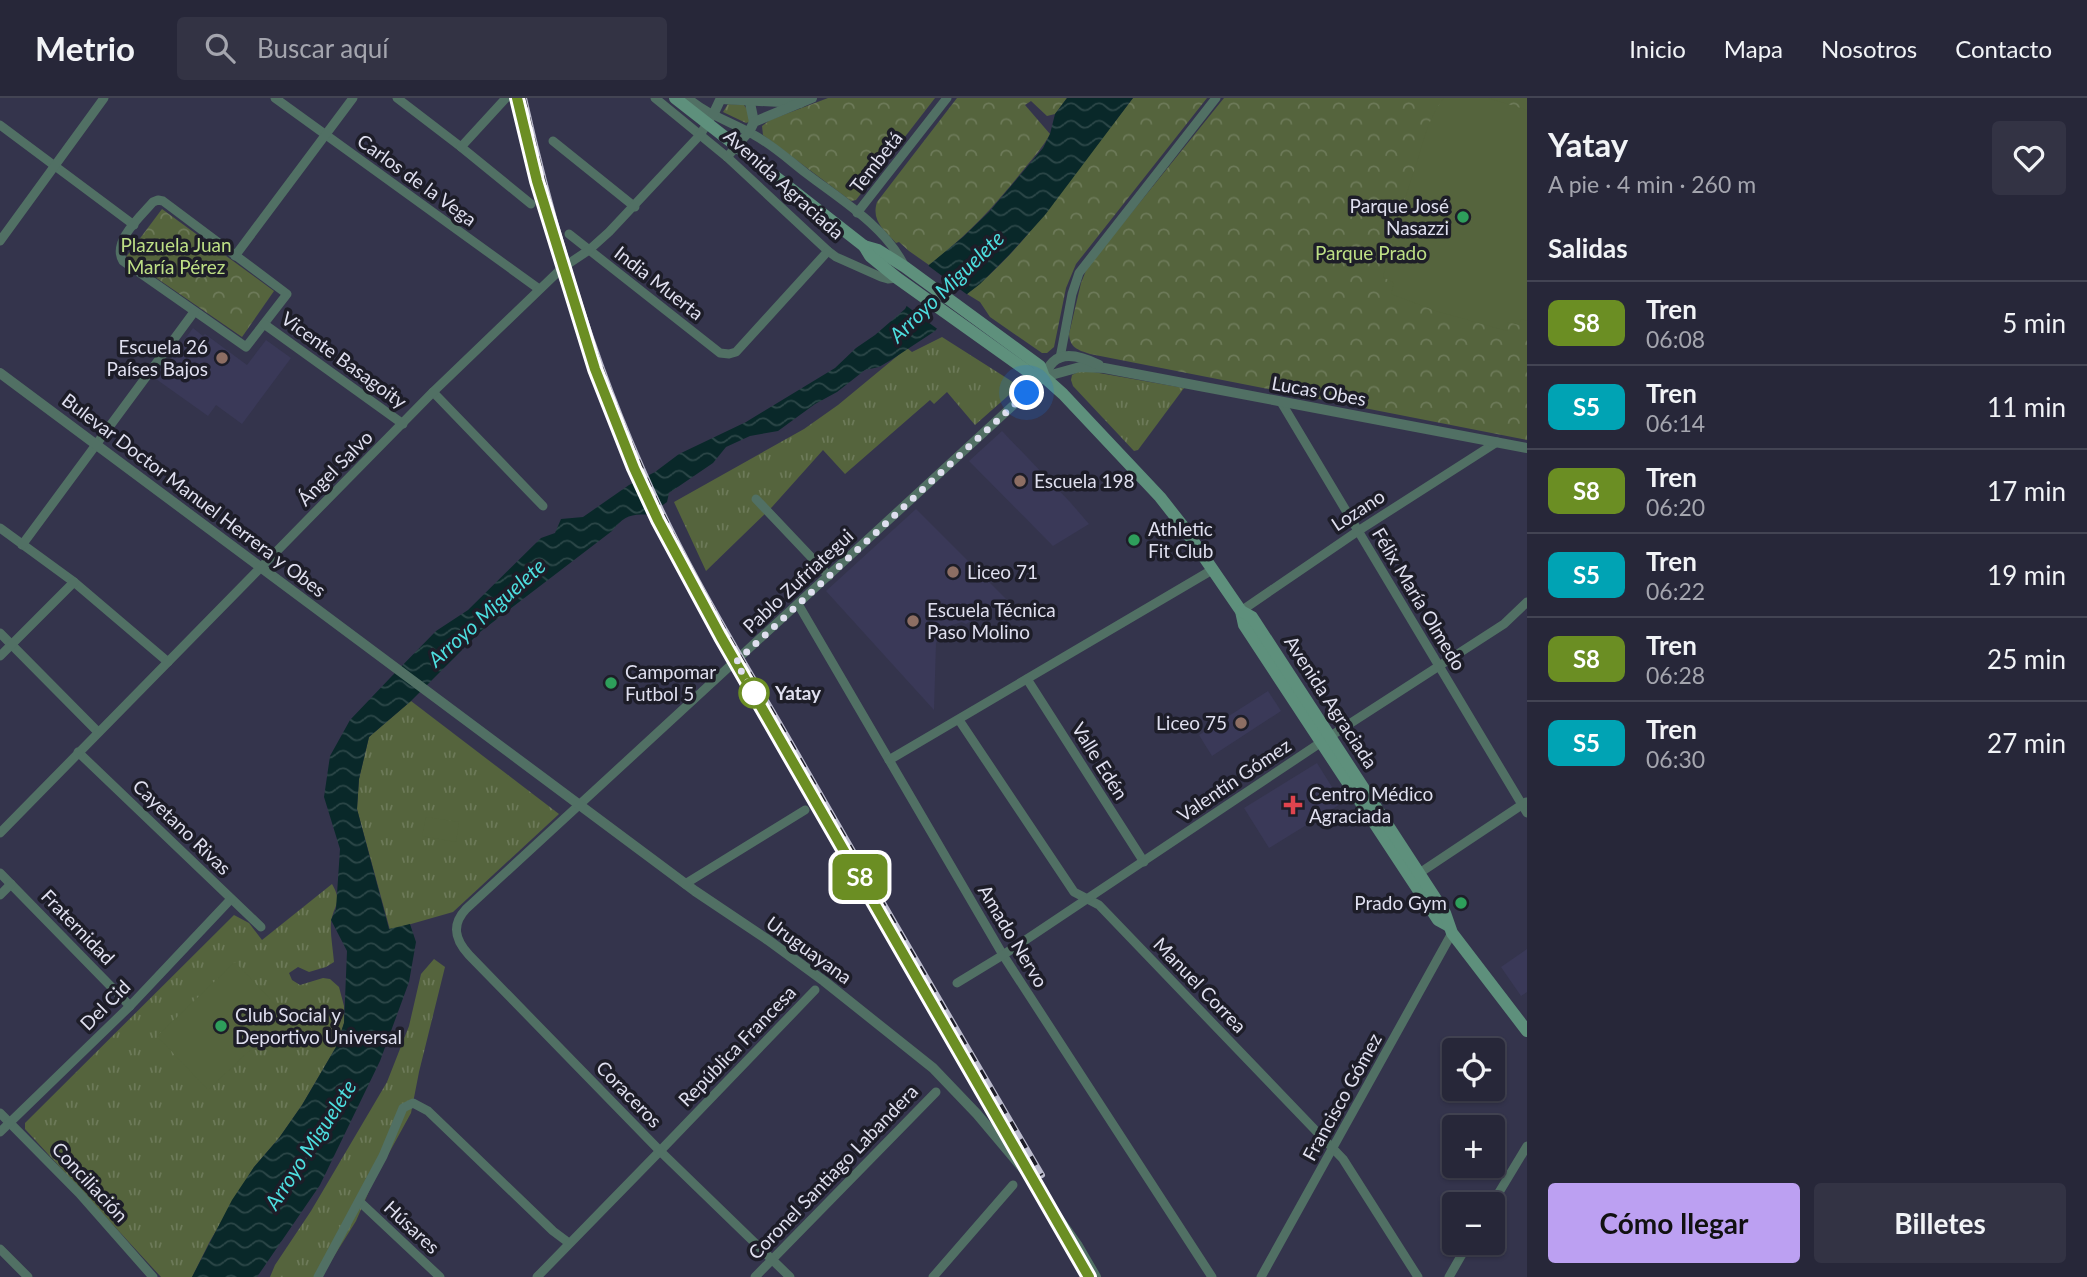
<!DOCTYPE html>
<html lang="es">
<head>
<meta charset="utf-8">
<style>
	:root { --surface:#272739; --page:#334; --text:#f1f3f6; --muted:#a4a5ae; --line:#434453; --accent:#bca0f2 }
	body { margin:0; font-family:Lato,sans-serif; background:var(--page); color:var(--text); height:100vh; display:flex; flex-direction:column; font-size:26px; white-space:nowrap }
	* { box-sizing:border-box; margin:0 }
	p { font-size:23px; color:var(--muted) }
	.icon { flex:none; width:38px; height:38px; fill:none; stroke:currentColor; stroke-width:2; stroke-linecap:round; stroke-linejoin:round }
	.map { position:relative; flex:1; overflow:hidden }
	.sheet { display:flex; flex-direction:column; background:var(--surface); width:560px }
	.sheet>* { flex:none }
	.badge { padding:0 14px; border-radius:10px; font-size:24px; line-height:46px }
	.buttons { position:absolute; left:1442px; top:940px; display:grid; gap:14px }
	.buttons a { display:grid; place-items:center; width:63px; height:63px; border-radius:7px; background:var(--surface); box-shadow:0 2px 5px #0004,0 0 0 2px var(--line); font-size:35px }
	.you { position:absolute; width:35px; height:35px; margin:-18px; border:5px solid #fff; border-radius:50%; background:#1a73e8; box-shadow:0 0 0 10px #1a73e833 }
	.map>.badge { position:absolute; translate:-50% -50%; box-shadow:0 0 0 4px #fff }
	h2 { padding:0 21px; font-size:26px; line-height:63px }
	.round { display:grid; place-items:center; flex:none; width:74px; height:74px; border-radius:7px; background:var(--page) }
	.headline { display:flex; align-items:center; justify-content:space-between; height:119px; padding:0 21px }
	h1 { font-size:33px; font-weight:700; line-height:52px }
	.action { display:flex; gap:14px; margin-top:auto; padding:14px 21px }
	.action a { flex:1; height:80px; border-radius:7px; background:var(--accent); color:#111; font-size:28px; font-weight:700; line-height:80px; text-align:center }
	.action a+a { background:var(--page); color:var(--text) }
	ul { padding:0; list-style:none }
	li { display:flex; align-items:center; gap:21px; height:84px; padding:0 21px; border-top:2px solid var(--line) }
	li div { flex:1 }
	li b { display:block; font-size:26px }
	li em { font-style:normal }
	li .badge { min-width:77px; font-weight:700; text-align:center }
	header { display:flex; align-items:center; gap:42px; box-sizing:border-box; height:98px; padding:0 35px; background:var(--surface); border-bottom:2px solid var(--line) }
	header strong { font-size:33px }
	nav { display:flex; gap:38px; margin-inline-start:auto; font-size:24px }
	.search { width:490px; height:63px; background:var(--page); display:flex; align-items:center; gap:18px; box-sizing:border-box; padding:0 24px; border-radius:7px; color:var(--muted); font-size:26px }
	main { display:flex; flex:1; min-height:0 }
	.map>svg:first-child { display:block }
</style>
</head>
<body>
<header>
<strong>Metrio</strong>
<div class="search"><svg class="icon" aria-label="search" viewBox="0 0 24 24"><circle cx="10" cy="10" r="6"/><path d="M15 15l6 6"/></svg>Buscar aquí</div>
<nav><a>Inicio</a><a>Mapa</a><a>Nosotros</a><a>Contacto</a></nav>
</header>
<main>
<div class="map">
<svg width="1527" height="1179" viewBox="0 0 1527 1179">
	<defs>
		<pattern id="grass-tufts" width="24" height="20" patternUnits="userSpaceOnUse" patternTransform="scale(1.75)"><rect width="24" height="20" fill="#55643d"/><path d="M3 7l-1-3M5 7V3M7 7l1-3M15 17l-1-3M17 17v-4M19 17l1-3" fill="none" stroke="#6d7a59"/></pattern>
		<pattern id="forest-crowns" width="20" height="18" patternUnits="userSpaceOnUse" patternTransform="scale(1.75)"><rect width="20" height="18" fill="#55643d"/><path d="M2 6a3 3 0 1 1 6 0M12 15a3 3 0 1 1 6 0" fill="none" stroke="#6d7a59"/></pattern>
		<pattern id="water-waves" width="16" height="10" patternUnits="userSpaceOnUse" patternTransform="scale(1.75)"><rect width="16" height="10" fill="#092829"/><path d="M0 5q4-4 8 0t8 0" fill="none" stroke="#2c4748"/></pattern>
	</defs>
	<rect width="100%" height="100%" fill="#34344c"/>
	<g fill="#3a3958">
		<polygon points="193,230 203,238 205,236 247,267 266,242 291,260 242,326 216,307 208,318 156,281"/>
		<polygon points="1002,333 1070,404 1089,426 1053,448 969,363"/>
		<polygon points="916,411 1007,502 966,526 962,524 952,527 940,537 936,545 934,612 826,493"/>
		<polygon points="1268,593 1281,613 1212,658 1199,637"/>
		<polygon points="1317,665 1342,705 1269,750 1244,710"/>
		<polygon points="1527,851 1527,894 1521,898 1501,869"/>
	</g>
	<g fill="url(#grass-tufts)">
		<polygon points="728,6 744,7 749,14 749,24 746,25 723,14"/>
		<polygon points="942,239 1019,288 975,327 947,294 934,306 930,302 845,376 823,352 772,409 706,473 674,404 804,331 838,307 907,250 912,254"/>
		<polygon points="1082,272 1184,290 1138,352 1134,353 1073,288 1071,282 1072,277"/>
		<polygon points="411,603 559,716 453,814 390,832 357,711 359,681 369,639"/>
		<path d="M332 786C343 805 334 806 331 824 330 836 333 851 334 864L326 869 309 874 298 869 289 875 292 882 300 887 323 880 330 881 339 889 344 908V925L336 949 302 1007 279 1040 254 1069 210 1143 192 1179H161L25 1031V1025L234 817 249 825 262 842Z"/>
		<polygon points="434,861 445,869 419,974 411,1015 373,1084 356,1123 321,1179 270,1179 275,1167 311,1113 387,984 409,928 421,876"/>
	</g>
	<g fill="url(#forest-crowns)">
		<polygon points="828,0 935,0 856,102 851,103 763,37 762,28 770,22"/>
		<path d="M957 0H1067L1055 16 1047 18 1031 3 1025 7 1050 36C1043 49 1034 59 1024 71 996 107 966 139 929 167L909 153 899 144 896 145C884 132 871 123 877 104Z"/>
		<path d="M1133 0H1207L1076 166 1066 190 1054 249 1047 255H1042L990 219 980 204 967 196C1011 162 1044 117 1076 74 1095 49 1114 25 1133 0Z"/>
		<path d="M1224 0H1527V342L1090 256C1078 252 1070 250 1069 236L1081 185 1087 170Z"/>
		<polygon points="162,111 274,193 242,239 126,159"/>
	</g>
	<g fill="#55643d">
		<path d="M1444 0H1488L1527 12V223L1521 221 1519 227 1508 224 1507 233 1436 213 1391 196 1394 185 1383 179C1393 140 1404 102 1417 64 1424 42 1429 18 1444 0Z"/>
		<polygon points="426,719 459,724 456,744 422,738"/>
		<polygon points="235,864 286,918 208,992 157,938"/>
	</g>
	<path fill="url(#water-waves)" d="M1067 0H1133L1045 117 1009 157 980 186 967 196 935 233 891 262 879 269 865 272 837 294 815 306 778 333 750 338 726 349 713 365 669 395 667 404 649 417C631 415 623 419 612 433L480 534 411 603 369 639 359 681 357 711 389 831 410 826 416 844 409 884 380 963 320 1087 257 1179H192L232 1102 254 1069 279 1040 302 1007 336 949 344 925 347 853 331 822 336 811 340 751 324 699 330 658 350 622 390 580 436 533 468 512 541 440 555 435 561 421 583 419 629 387 655 374 679 356 746 324 835 270 856 250 875 237 905 211 929 167 963 139 989 114 1043 50 1050 36 1055 16Z"/>
	<polygon fill="#34344c" points="926,166 969,198 940,233 904,206"/>
	<g fill="none" stroke-linecap="round" stroke-linejoin="round">
		<g stroke="#517064" stroke-width="9">
			<polyline points="275,0 539,191"/>
			<polyline points="397,0 461,49 531,106"/>
			<polyline points="655,0 727,59 828,153 836,159 881,179 888,181 897,180"/>
			<path d="M688 0C707 17 732 24 754 37 773 47 790 63 807 76 841 102 886 129 905 169"/>
			<polyline points="0,27 134,127"/>
			<polyline points="553,43 635,109"/>
			<polyline points="461,49 506,0"/>
			<polyline points="727,59 749,34"/>
			<path d="M158 102 163 103 287 196 246 249 123 163C111 144 141 118 153 104Z"/>
			<polyline points="857,115 947,0"/>
			<polyline points="569,136 720,255 729,256 736,254 828,153"/>
			<polyline points="0,143 104,0"/>
			<polyline points="235,158 353,0"/>
			<polyline points="264,226 403,326"/>
			<polyline points="1060,260 1072,196 1079,175 1216,0"/>
			<polyline points="433,294 543,408"/>
			<polyline points="1281,304 1527,715"/>
			<polyline points="756,401 829,478"/>
			<polyline points="0,430 74,484 168,564"/>
			<polyline points="22,447 194,214"/>
			<polyline points="798,506 1003,857 1212,1179"/>
			<polyline points="1241,513 1358,433 1497,344"/>
			<polyline points="0,535 98,634"/>
			<polyline points="0,558 74,484"/>
			<polyline points="1027,581 1144,764"/>
			<polyline points="959,622 1074,794 1099,807 1343,1061 1418,1179"/>
			<polyline points="78,654 261,829"/>
			<polyline points="889,662 1212,472"/>
			<polyline points="0,735 433,294 562,170 589,152 609,134 700,37 710,21"/>
			<polyline points="0,775 130,908"/>
			<polyline points="1415,778 1526,704"/>
			<polyline points="685,786 805,712"/>
			<polyline points="0,797 11,786"/>
			<polyline points="957,885 1003,857 1323,643 1504,526 1527,504"/>
			<polyline points="0,1015 79,1095 153,1179"/>
			<polyline points="0,1034 130,908 231,801"/>
			<polyline points="360,1104 440,1179"/>
			<polyline points="1492,1106 1527,1048"/>
			<polyline points="0,1151 28,1179"/>
			<polyline points="318,1179 383,1058 403,1010 413,1005 428,1013 553,1133 569,1145"/>
			<polyline points="537,1179 660,1053 815,892"/>
			<polyline points="755,1179 936,994"/>
			<path d="M790 1179 660 1053 469 857C455 842 451 827 466 811L1044 279"/>
			<polyline points="933,1179 1013,1087"/>
			<polyline points="1261,1179 1452,835"/>
			<polyline points="1449,1179 1469,1144"/>
		</g>
		<g stroke="#517064" stroke-width="10">
			<polyline points="749,0 754,24"/>
			<polyline points="721,1 800,5"/>
			<polyline points="713,17 721,0"/>
			<polyline points="749,34 754,24 812,0"/>
			<polyline points="0,275 695,793 768,842 824,883 933,970 977,1016 1025,1073"/>
			<polyline points="1044,279 1080,269 1104,270 1527,350"/>
			<path d="M1044 279C1046 274 1049 268 1053 264 1065 252 1087 261 1099 267"/>
		</g>
		<g stroke="#5e907c" stroke-width="12">
			<polyline points="864,148 878,152 905,169 1040,268 1044,279 1063,296 1160,399 1182,427 1241,513 1244,527 1438,822 1449,828"/>
			<polyline points="864,148 870,158 897,180 1033,277 1044,279"/>
			<polyline points="1241,513 1252,519 1445,815 1452,835 1527,933"/>
		</g>
		<defs>
			<path id="rail" d="M524 0C552 125 589 250 641 368 684 468 742 560 796 654 877 796 960 937 1042 1077"/>
		</defs>
		<use href="#rail" stroke="#b9b9cb" stroke-width="6"/>
		<use href="#rail" stroke="#1d1d28" stroke-width="3.5" stroke-dasharray="10" stroke-linecap="butt"/>
		<polyline stroke="#517064" stroke-width="10" points="1025,1073 1078,1148 1096,1179"/>
		<polyline stroke="#5e907c" stroke-width="12" points="675,0 864,148"/>
	</g>
	<g fill="none" stroke-linecap="round" stroke-linejoin="round">
		<defs>
			<polyline id="line" points="517,0 537,83 595,271 634,370 658,422 721,539 1089,1179"/>
		</defs>
		<use href="#line" stroke="#fff" stroke-width="16"/>
		<use href="#line" stroke="#6b8e23" stroke-width="10"/>
		<polyline stroke="#dfdfef" stroke-width="7" stroke-dasharray="0 12.6" points="754,595 736,564 1027,295"/>
	</g>
	<g fill="#2e9e5b" stroke="#1d1d28" stroke-width="2.5">
		<circle cx="1463" cy="119" r="7"/>
		<circle cx="1134" cy="442" r="7"/>
		<circle cx="611" cy="585" r="7"/>
		<circle cx="1461" cy="805" r="7"/>
		<circle cx="221" cy="928" r="7"/>
	</g>
	<g fill="#8d6e63" stroke="#1d1d28" stroke-width="2.5">
		<circle cx="222" cy="260" r="7"/>
		<circle cx="1020" cy="383" r="7"/>
		<circle cx="953" cy="474" r="7"/>
		<circle cx="913" cy="523" r="7"/>
		<circle cx="1241" cy="625" r="7"/>
	</g>
	<circle fill="#fff" stroke="#6b8e23" stroke-width="3.5" cx="754" cy="595" r="14"/>
	<path fill="#e0444e" stroke="#1d1d28" stroke-width="2.5" d="M1289.5 696.5h7v7h7v7h-7v7h-7v-7h-7v-7h7z"/>
	<g text-anchor="middle" stroke-width="7" stroke-linejoin="round" paint-order="stroke">
		<g font-size="19" fill="#dfdfef" stroke="#1d1d28">
			<text transform="translate(876 64) rotate(-52)" y="7">Tembetá</text>
			<text transform="translate(417 82) rotate(36)" y="7">Carlos de la Vega</text>
			<text transform="translate(784 86) rotate(42)" y="7">Avenida Agraciada</text>
			<text transform="translate(659 185) rotate(38)" y="7">India Muerta</text>
			<text transform="translate(344 262) rotate(36)" y="7">Vicente Basagoity</text>
			<text transform="translate(1319 293) rotate(10)" y="7">Lucas Obes</text>
			<text transform="translate(335 370) rotate(-45)" y="7">Ángel Salvo</text>
			<text transform="translate(194 397) rotate(37)" y="7">Bulevar Doctor Manuel Herrera y Obes</text>
			<text transform="translate(1358 412) rotate(-33)" y="7">Lozano</text>
			<text transform="translate(798 483) rotate(-43)" y="7">Pablo Zufriategui</text>
			<text transform="translate(1419 501) rotate(59)" y="7">Félix María Olmedo</text>
			<text transform="translate(1331 604) rotate(57)" y="7">Avenida Agraciada</text>
			<text transform="translate(1100 663) rotate(58)" y="7">Valle Edén</text>
			<text transform="translate(1234 682) rotate(-34)" y="7">Valentín Gómez</text>
			<text transform="translate(182 729) rotate(44)" y="7">Cayetano Rivas</text>
			<text transform="translate(78 829) rotate(46)" y="7">Fraternidad</text>
			<text transform="translate(1013 838) rotate(59)" y="7">Amado Nervo</text>
			<text transform="translate(809 852) rotate(36)" y="7">Uruguayana</text>
			<text transform="translate(1200 887) rotate(46)" y="7">Manuel Correa</text>
			<text transform="translate(105 907) rotate(-45)" y="7">Del Cid</text>
			<text transform="translate(737 948) rotate(-46)" y="7">República Francesa</text>
			<text transform="translate(629 996) rotate(46)" y="7">Coraceros</text>
			<text transform="translate(1342 999) rotate(-61)" y="7">Francisco Gómez</text>
			<text transform="translate(833 1074) rotate(-46)" y="7">Coronel Santiago Labandera</text>
			<text transform="translate(90 1084) rotate(47)" y="7">Conciliación</text>
			<text transform="translate(412 1129) rotate(43)" y="7">Húsares</text>
		</g>
		<g font-size="19" fill="#dfdfef" stroke="#1d1d28" text-anchor="start">
			<text x="1449" y="115" text-anchor="end">Parque José<tspan x="1449" dy="22">Nasazzi</tspan></text>
			<text x="208" y="256" text-anchor="end">Escuela 26<tspan x="208" dy="22">Países Bajos</tspan></text>
			<text x="1034" y="390">Escuela 198</text>
			<text x="1148" y="438">Athletic<tspan x="1148" dy="22">Fit Club</tspan></text>
			<text x="967" y="481">Liceo 71</text>
			<text x="927" y="519">Escuela Técnica<tspan x="927" dy="22">Paso Molino</tspan></text>
			<text x="625" y="581">Campomar<tspan x="625" dy="22">Futbol 5</tspan></text>
			<text x="1227" y="632" text-anchor="end">Liceo 75</text>
			<text x="1309" y="703">Centro Médico<tspan x="1309" dy="22">Agraciada</tspan></text>
			<text x="1447" y="812" text-anchor="end">Prado Gym</text>
			<text x="235" y="924">Club Social y<tspan x="235" dy="22">Deportivo Universal</tspan></text>
		</g>
		<g font-size="19" fill="#bddf85" stroke="#1d1d28">
			<text x="176" y="154">Plazuela Juan<tspan x="176" dy="22">María Pérez</tspan></text>
			<text x="1371" y="162">Parque Prado</text>
		</g>
		<g font-size="19" font-weight="bold" fill="#dfdfef" stroke="#1d1d28" text-anchor="start">
			<text x="775" y="602">Yatay</text>
		</g>
		<g font-size="21" font-style="italic" fill="#4ddedf" stroke="#1d1d28">
			<text transform="translate(947 189) rotate(-44)" y="7">Arroyo Miguelete</text>
			<text transform="translate(487 515) rotate(-42)" y="7">Arroyo Miguelete</text>
			<text transform="translate(311 1047) rotate(-57)" y="7">Arroyo Miguelete</text>
		</g>
	</g>
</svg>
<div class="buttons">
<a><svg class="icon" aria-label="locate" viewBox="0 0 24 24"><circle cx="12" cy="12" r="6"/><path d="M12 2v4M12 18v4M2 12h4M18 12h4"/></svg></a>
<a>+</a>
<a>−</a>
</div>
<div class="you" style="left:1027px;top:295px"></div>
<b class="badge" style="left:860px;top:779px;background:#6b8e23;color:#fff">S8</b>
</div>
<section class="sheet">
<div class="headline"><div><h1>Yatay</h1><p>A pie · 4 min · 260 m</p></div><a class="round"><svg class="icon" aria-label="heart" viewBox="0 0 24 24"><path d="M12 20l-8-8c-3-5 5-10 8-4 3-6 11-1 8 4z"/></svg></a></div>
<h2>Salidas</h2>
<ul>
<li><span class="badge" style="background:#6b8e23;color:#fff">S8</span><div><b>Tren</b><p>06:08</p></div><em>5 min</em></li>
<li><span class="badge" style="background:#00a3b4;color:#fff">S5</span><div><b>Tren</b><p>06:14</p></div><em>11 min</em></li>
<li><span class="badge" style="background:#6b8e23;color:#fff">S8</span><div><b>Tren</b><p>06:20</p></div><em>17 min</em></li>
<li><span class="badge" style="background:#00a3b4;color:#fff">S5</span><div><b>Tren</b><p>06:22</p></div><em>19 min</em></li>
<li><span class="badge" style="background:#6b8e23;color:#fff">S8</span><div><b>Tren</b><p>06:28</p></div><em>25 min</em></li>
<li><span class="badge" style="background:#00a3b4;color:#fff">S5</span><div><b>Tren</b><p>06:30</p></div><em>27 min</em></li>
</ul>
<div class="action"><a>Cómo llegar</a><a>Billetes</a></div>
</section>
</main>
</body>
</html>
